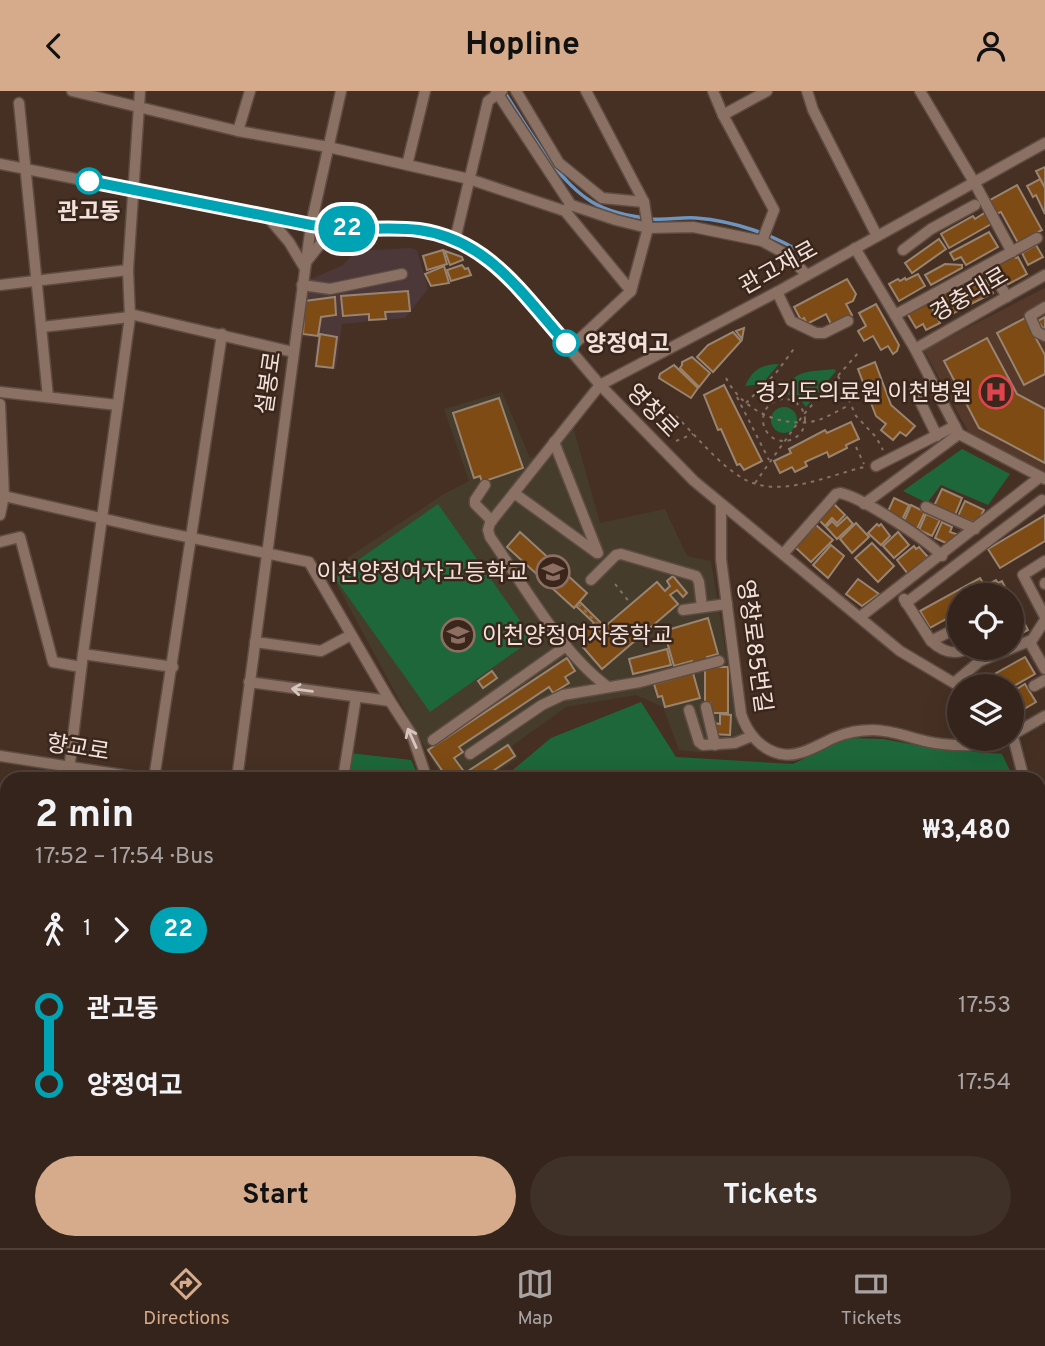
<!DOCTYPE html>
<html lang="en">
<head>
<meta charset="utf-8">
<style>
	:root { --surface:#34241b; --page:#3f3028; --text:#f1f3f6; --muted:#a9a4a3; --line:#4e413a; --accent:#d6ab8b }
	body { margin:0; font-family:Overpass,"Noto Sans KR",sans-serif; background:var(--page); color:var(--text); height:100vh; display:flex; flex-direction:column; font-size:26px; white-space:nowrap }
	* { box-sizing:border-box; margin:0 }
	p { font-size:23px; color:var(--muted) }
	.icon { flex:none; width:38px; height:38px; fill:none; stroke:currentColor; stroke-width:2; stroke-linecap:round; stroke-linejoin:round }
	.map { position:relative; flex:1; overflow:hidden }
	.sheet { position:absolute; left:0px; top:681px; width:1046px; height:478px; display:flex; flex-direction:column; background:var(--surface); border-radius:21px 21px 0 0; box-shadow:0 7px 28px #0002,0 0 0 2px var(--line) }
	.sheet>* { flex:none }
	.badge { padding:0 14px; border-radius:23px; font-size:24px; line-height:46px }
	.buttons { position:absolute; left:947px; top:492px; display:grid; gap:14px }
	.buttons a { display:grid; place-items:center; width:77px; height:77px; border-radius:50%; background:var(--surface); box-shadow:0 7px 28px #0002,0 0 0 2px var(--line); font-size:35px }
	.map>.badge { position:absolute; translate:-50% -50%; box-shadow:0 0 0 4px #fff }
	.legs { display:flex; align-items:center; gap:10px; height:77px; padding:0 35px; font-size:23px }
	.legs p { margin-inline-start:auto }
	.overview { display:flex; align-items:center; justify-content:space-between; height:119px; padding:0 35px }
	h1 { font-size:38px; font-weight:700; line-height:52px }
	.cta { display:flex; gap:14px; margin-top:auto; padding:14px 35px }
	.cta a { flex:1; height:80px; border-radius:42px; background:var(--accent); color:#111; font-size:28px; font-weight:700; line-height:80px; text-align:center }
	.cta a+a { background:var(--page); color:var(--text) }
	ul { padding:0 35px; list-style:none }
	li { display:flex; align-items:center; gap:24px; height:77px; font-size:26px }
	li i { display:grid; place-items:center; width:10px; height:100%; margin:0 9px; background:currentColor }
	li i::after { content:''; width:18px; height:18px; margin:-9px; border:5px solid; border-radius:50%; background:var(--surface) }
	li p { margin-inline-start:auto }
	li:first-child i { background:linear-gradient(#0000 50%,currentColor 0) }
	li:last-child i { background:linear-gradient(currentColor 50%,#0000 0) }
	header { display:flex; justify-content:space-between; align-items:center; height:91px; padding:0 35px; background:var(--accent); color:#111; font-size:32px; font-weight:700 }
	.dock { display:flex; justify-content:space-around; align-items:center; height:98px; border-top:2px solid var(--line); background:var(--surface); font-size:19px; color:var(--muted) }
	.dock a { display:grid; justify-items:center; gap:4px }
	.dock .active { color:var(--accent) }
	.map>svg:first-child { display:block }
</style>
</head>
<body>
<header><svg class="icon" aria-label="back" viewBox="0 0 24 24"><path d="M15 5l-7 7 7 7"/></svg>Hopline<svg class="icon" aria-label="person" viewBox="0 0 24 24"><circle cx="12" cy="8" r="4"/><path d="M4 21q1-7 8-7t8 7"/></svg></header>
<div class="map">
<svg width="1045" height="1157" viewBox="0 0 1045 1157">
	<rect width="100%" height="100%" fill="#463024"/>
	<polygon fill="#4c3739" points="410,157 417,159 428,198 405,227 342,233 336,278 314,276 317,247 299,245 304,205 311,188 343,174 356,160"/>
	<polygon fill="#553a2b" points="1045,197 1045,382 970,344 924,259"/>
	<polygon fill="#463c2b" points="502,301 530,367 537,365 570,325 600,432 665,418 687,465 711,470 738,636 749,654 698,661 679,659 663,616 636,604 566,616 512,655 518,667 487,688 442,688 329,479 444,403 469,390 444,318"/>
	<g fill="#1d673a">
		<path d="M779 273 762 293 745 295C752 279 762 273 779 273Z"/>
		<path d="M834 278 836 280 806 316 798 306 786 303C790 277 814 281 834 278Z"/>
		<circle cx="784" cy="329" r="13"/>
		<polygon points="962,358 1010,383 988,414 941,394 927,412 903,400"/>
		<polygon points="438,413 533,548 430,621 334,486"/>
		<polygon points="641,611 676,666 793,673 846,647 883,648 937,658 1002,663 1014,688 502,688 551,647"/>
		<polygon points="350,662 411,669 420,688 346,688"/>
		<polygon points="1045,813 1045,1146 1043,1147 1045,1157 0,1157 0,902 7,903 7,1152 1040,1152 1040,814"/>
	</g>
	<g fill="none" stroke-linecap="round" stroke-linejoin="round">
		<path stroke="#6d95c0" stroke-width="3.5" d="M505 2C528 37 556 89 592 111 608 121 634 126 653 128 668 129 682 126 696 127 735 130 775 144 807 165"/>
	</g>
	<g fill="#7d4b13" stroke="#998471" stroke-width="2">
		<polygon points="1045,76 1045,97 1036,80"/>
		<polygon points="1040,88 1045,97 1045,123 1036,104 1033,106 1027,95"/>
		<polygon points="1017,94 1042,139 1018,152 1001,121 996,123 988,110"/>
		<polygon points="986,121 993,132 949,157 941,143 973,125 975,128"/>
		<polygon points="989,141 998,156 966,174 961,166 954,169 950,162"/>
		<polygon points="939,148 946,158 912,182 905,172"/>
		<polygon points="1036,154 1043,166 1028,174 1022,162"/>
		<polygon points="443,159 447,173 427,179 423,165"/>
		<polygon points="445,160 462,166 463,169 450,174"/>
		<polygon points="1014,165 1016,167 1018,166 1027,183 1007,194 996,174"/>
		<polygon points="945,173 962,174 962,177 931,194 925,184"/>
		<polygon points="462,174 465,178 468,177 471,184 451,190 447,179"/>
		<polygon points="444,175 449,192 431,195 425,183"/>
		<polygon points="978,182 983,191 986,189 993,202 971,213 959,192"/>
		<polygon points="918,183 925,195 899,210 889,193 898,188 900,190 905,187 906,189"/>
		<polygon points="847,188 856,203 853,210 846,213 852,224 832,235 826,223 807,233 804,227 801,229 794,216"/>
		<polygon points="955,194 965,212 961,214 963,217 945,227 934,206"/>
		<polygon points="408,200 410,220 385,221 386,228 369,229 369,223 343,225 341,205"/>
		<polygon points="335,206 336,224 321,226 318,245 303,243 305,210"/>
		<polygon points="928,210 940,232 926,239 923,233 916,237 907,222"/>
		<polygon points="876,213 899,254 897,260 893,263 888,255 881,259 873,245 864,250 858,240 866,235 859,222"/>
		<polygon points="1045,226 1045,240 1038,230"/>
		<polygon points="1025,227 1045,264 1045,283 1024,294 997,242"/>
		<polygon points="744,237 742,248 736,240"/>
		<polygon points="733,241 741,250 713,281 697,266 708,254"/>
		<polygon points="320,243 337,246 333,277 316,275"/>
		<polygon points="987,247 1017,303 1045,318 1045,372 979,337 944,270"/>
		<polygon points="692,266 710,282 699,296 680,277 682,274 682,271"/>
		<polygon points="875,271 891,314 915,335 906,345 900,341 893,349 881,339 886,333 876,325 858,278"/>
		<polygon points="674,274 698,297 691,307 659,287 660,283"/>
		<polygon points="724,294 762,370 744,379 740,373 737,374 721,338 718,339 704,304"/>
		<polygon points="499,307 523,377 482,391 480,385 474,387 453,322"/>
		<polygon points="851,331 859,348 846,354 847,357 829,366 827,361 805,371 807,375 795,381 792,376 780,382 774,370 791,362 789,358 825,339 827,342"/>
		<polygon points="942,398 962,407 955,424 934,415"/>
		<polygon points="894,407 909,414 901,431 886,425"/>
		<polygon points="965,410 984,419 979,429 973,431 958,425"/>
		<polygon points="834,413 845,424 837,432 832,427 825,435 819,429"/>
		<polygon points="911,414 925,421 917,438 903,432"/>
		<polygon points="926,423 940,429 932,445 919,439"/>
		<polygon points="1045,424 1045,450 1000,477 988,458"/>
		<polygon points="847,426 853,433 837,448 826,436 832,430 837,435"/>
		<polygon points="942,431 952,436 950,441 959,444 946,452 935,447"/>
		<polygon points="856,432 869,446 852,462 840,448"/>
		<polygon points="877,433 879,435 881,433 890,445 881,454 868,442"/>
		<polygon points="816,434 833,449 811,471 795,456"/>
		<polygon points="520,441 587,502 574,517 507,456"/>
		<polygon points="898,441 909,454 894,467 883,455"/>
		<polygon points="872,452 894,475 878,491 855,467"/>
		<polygon points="831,454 844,465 828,487 813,474"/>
		<polygon points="914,455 916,458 919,456 928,466 908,483 897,469"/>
		<polygon points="673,485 687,502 683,506 677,499 670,504 678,513 602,578 582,555 657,491 665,500 670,495 667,490"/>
		<polygon points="980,487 985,495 996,489 998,492 1002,490 1009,504 959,504 959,521 930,537 920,520"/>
		<polygon points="858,488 879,503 862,515 846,503"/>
		<polygon points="1012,508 1028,539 1013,547 1012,544"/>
		<polygon points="580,511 604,535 588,549 583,543 594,532 576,515"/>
		<polygon points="708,527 718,563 707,566 708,570 693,574 692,570 674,575 664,540"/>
		<polygon points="667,558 671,574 633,583 629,568"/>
		<polygon points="1025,566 1035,583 1012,596 1004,595 996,582"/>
		<polygon points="567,567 575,580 565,586 569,592 553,602 549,596 459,656 463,661 454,667 465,682 508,654 515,665 481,688 448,688 428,659"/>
		<polygon points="705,576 728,576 728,622 710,622 710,612 705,612"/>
		<polygon points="492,580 497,587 483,597 478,590"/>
		<polygon points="693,582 700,607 665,616 662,605 658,606 654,593"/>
		<polygon points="1025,593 1036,611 1014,624 1012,621 1012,601"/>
		<polygon points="720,623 731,624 730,644 713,643 714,632 720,633"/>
		<polygon points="0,818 7,819 7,870 0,869"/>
		<polygon points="665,1152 693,1152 692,1157 664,1157"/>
	</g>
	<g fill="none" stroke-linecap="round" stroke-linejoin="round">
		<defs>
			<g id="minor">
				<polyline points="72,0 238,40 328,56 469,88 565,120 631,200"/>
				<polyline points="496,0 571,114"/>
				<polyline points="516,0 559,72 602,107 644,111"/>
				<polyline points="713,0 723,24"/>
				<polyline points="807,0 813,19 877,145"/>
				<polyline points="920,0 974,91 1012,161"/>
				<polyline points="19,12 48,306"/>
				<polyline points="238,40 250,0"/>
				<polyline points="0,73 311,134 341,138 417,139 455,149 486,165 504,181 600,294 694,390 900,560 959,595"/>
				<polyline points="407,74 425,0"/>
				<polyline points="565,120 571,114 616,129 648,137 693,136 762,150 786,163 807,184"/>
				<polyline points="267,125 289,151 304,176"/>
				<polyline points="455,149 488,10 502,0"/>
				<polyline points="762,150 774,119 723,24 767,0"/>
				<polyline points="855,157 915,258 959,343 1045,388"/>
				<polyline points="903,159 931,138 975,114"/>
				<polyline points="307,170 321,152 341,138"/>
				<polyline points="988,174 1007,206"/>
				<polyline points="0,194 128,179"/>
				<polyline points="302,194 330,198 402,183"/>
				<polyline points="777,201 791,230 816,242 824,242 848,230"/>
				<polyline points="1045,216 1030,225 1037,241 1045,245"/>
				<polyline points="130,223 293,261"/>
				<polyline points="895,224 1037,147"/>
				<polyline points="42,236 130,226"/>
				<polyline points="570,257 631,200 648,137 644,111 586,0"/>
				<polyline points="915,258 1045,184"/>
				<polyline points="915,300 937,345"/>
				<polyline points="0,301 117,314"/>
				<polyline points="0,313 4,405 0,424"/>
				<polyline points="554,351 598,462"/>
				<polyline points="876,375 955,335"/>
				<polyline points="485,394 475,409 475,413 492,430"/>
				<polyline points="514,402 597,462"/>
				<polyline points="4,405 153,439 309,471 390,610 412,644 427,688"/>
				<path d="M721 413V468L741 623C747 642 761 659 781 663 800 667 819 653 836 646 848 641 860 639 873 639 892 639 907 646 925 650 945 655 987 657 1005 648"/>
				<polyline points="864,413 959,343"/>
				<polyline points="926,416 975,438"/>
				<polyline points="0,451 20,446 53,571 81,576"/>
				<path d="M783 463 836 403 840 402C861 406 926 448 942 465"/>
				<polyline points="1045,470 1023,484 1045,526"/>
				<polyline points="591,489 616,464 621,463 696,485 699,491 702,516"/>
				<polyline points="1045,492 1045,493"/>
				<polyline points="904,508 931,550 959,536"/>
				<polyline points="906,512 1042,409"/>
				<polyline points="683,519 727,513"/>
				<polyline points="860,526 1040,386"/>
				<path d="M931 550C944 562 956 565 970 556"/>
				<polyline points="1029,550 1045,578"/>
				<polyline points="255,551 321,560 351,544"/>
				<polyline points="83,563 173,576"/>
				<polyline points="249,591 390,610"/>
				<polyline points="955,591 980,570 1032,549 1045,529"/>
				<polyline points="1034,595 1045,589"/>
				<path d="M608 596C561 562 524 494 490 446L488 439 490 432 600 294 777 201 1045 52"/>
				<polyline points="706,616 715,654"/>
				<polyline points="689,619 699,651 703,654 735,652 752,645"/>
				<polyline points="1012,642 1024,688"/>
				<polyline points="1012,644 1045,625"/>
				<polyline points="433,649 566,555"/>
				<polyline points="470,663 542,614 563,604 640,591 719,570"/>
				<polyline points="0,665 149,688"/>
				<polyline points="68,688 83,563 130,226 128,179 140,0"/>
				<polyline points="154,688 222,243"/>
				<polyline points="237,688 311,134 341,0"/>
				<polyline points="343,688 356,606"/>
				<polyline points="1040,744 1045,755"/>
				<polyline points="0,908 7,909"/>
			</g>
		</defs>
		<use href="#minor" stroke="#5e4c43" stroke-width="13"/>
		<g stroke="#847167" stroke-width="2" stroke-dasharray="3.5 5" stroke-linecap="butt">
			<polyline points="838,285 856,325 876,346 883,359"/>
			<path d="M726 287C741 317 776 335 809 331 823 330 838 319 850 314"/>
			<polyline points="737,306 769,369"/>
			<circle cx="784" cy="329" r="21"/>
			<polyline points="746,312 776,282 796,255"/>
			<path d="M676 325C695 344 717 371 739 385 775 410 826 385 864 376"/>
			<polyline points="663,336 678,329"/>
			<polyline points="676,350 693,343"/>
			<polyline points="856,356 864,373"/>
			<polyline points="755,392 804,323 859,261"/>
			<polyline points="615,493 631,513"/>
			<polyline points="578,513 602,537"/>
			<polyline points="145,1152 153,1157"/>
			<polyline points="93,1157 105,1152"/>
		</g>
		<use href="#minor" stroke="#8a7164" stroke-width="10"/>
	</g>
	<defs><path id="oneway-shaft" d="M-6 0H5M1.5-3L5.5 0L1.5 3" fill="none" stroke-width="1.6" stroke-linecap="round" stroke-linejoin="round" transform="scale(1.75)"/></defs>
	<g stroke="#d7c6bd">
		<use href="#oneway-shaft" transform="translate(302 599) rotate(-172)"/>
		<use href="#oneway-shaft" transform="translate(412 647) rotate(-114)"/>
	</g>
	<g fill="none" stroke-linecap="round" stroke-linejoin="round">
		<defs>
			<path id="line-1" d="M89 90 311 134C325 136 339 138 354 138 375 138 398 136 419 139 489 149 522 203 566 252"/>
		</defs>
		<use href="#line-1" stroke="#fff" stroke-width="16"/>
		<use href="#line-1" stroke="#00a3b4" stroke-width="10"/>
	</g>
	<defs>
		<symbol id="hospital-ring" viewBox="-11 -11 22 22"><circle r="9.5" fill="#3b261b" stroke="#e0444e" stroke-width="1.5"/><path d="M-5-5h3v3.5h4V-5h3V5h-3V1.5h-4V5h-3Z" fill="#e0444e"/></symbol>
		<symbol id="school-ring" viewBox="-11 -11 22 22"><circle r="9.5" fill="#3b261b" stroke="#8d6e63" stroke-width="1.5"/><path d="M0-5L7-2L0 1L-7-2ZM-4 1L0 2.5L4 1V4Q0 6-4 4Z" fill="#8d6e63"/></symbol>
	</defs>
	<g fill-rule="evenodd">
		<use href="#hospital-ring" x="977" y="282" width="38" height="38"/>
		<use href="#school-ring" x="534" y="462" width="38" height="38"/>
		<use href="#school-ring" x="439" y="525" width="38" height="38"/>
	</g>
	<g fill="#fff" stroke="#00a3b4" stroke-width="3.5">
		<circle cx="89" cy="90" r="12"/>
		<circle cx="566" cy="252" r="12"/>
	</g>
	<g text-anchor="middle" stroke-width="5" stroke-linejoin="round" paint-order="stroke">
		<g font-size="23" font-weight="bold" fill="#f1e2db" stroke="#3b261b">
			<text x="89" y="128">관고동</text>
			<text x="585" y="260" text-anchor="start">양정여고</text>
		</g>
		<g font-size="23" fill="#f1e2db" stroke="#3b261b">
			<text transform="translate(778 176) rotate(-29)" y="8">관고재로</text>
			<text transform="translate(969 203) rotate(-30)" y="8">경충대로</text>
			<text transform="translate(268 292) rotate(-82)" y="8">설봉로</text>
			<text transform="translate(653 319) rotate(46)" y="8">영창로</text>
			<text transform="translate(755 555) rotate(82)" y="8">영창로85번길</text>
			<text transform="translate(78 656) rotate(9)" y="8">향교로</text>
		</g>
		<g font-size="23" fill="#f1e2db" stroke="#3b261b" text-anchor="end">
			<text x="972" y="309">경기도의료원 이천병원</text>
			<text x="528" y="489">이천양정여자고등학교</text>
			<text x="482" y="552" text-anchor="start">이천양정여자중학교</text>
		</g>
	</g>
</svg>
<div class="buttons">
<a><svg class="icon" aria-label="locate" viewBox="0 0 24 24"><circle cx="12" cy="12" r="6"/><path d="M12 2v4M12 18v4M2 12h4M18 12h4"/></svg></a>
<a><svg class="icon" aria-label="layers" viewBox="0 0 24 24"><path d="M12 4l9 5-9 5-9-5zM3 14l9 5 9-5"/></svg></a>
</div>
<b class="badge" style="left:347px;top:138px;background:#00a3b4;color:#fff">22</b>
<section class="sheet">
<div class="overview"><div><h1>2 min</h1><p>17:52 – 17:54 · Bus</p></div><b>₩3,480</b></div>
<div class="legs"><svg class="icon" aria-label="walk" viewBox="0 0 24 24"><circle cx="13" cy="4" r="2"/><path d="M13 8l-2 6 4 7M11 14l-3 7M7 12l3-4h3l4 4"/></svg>1<svg class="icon" aria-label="forward" viewBox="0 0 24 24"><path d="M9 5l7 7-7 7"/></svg><b class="badge" style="background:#00a3b4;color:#fff">22</b></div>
<ul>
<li><i style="color:#00a3b4"></i><b>관고동</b><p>17:53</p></li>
<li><i style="color:#00a3b4"></i><b>양정여고</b><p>17:54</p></li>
</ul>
<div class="cta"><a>Start</a><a>Tickets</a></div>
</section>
</div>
<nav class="dock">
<a class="active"><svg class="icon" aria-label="directions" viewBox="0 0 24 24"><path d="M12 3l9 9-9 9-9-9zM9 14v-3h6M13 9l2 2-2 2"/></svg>Directions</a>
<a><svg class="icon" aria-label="map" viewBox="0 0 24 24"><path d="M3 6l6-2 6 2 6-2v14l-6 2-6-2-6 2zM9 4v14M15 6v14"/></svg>Map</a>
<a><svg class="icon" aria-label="tickets" viewBox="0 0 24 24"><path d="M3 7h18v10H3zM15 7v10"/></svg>Tickets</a>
</nav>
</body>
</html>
